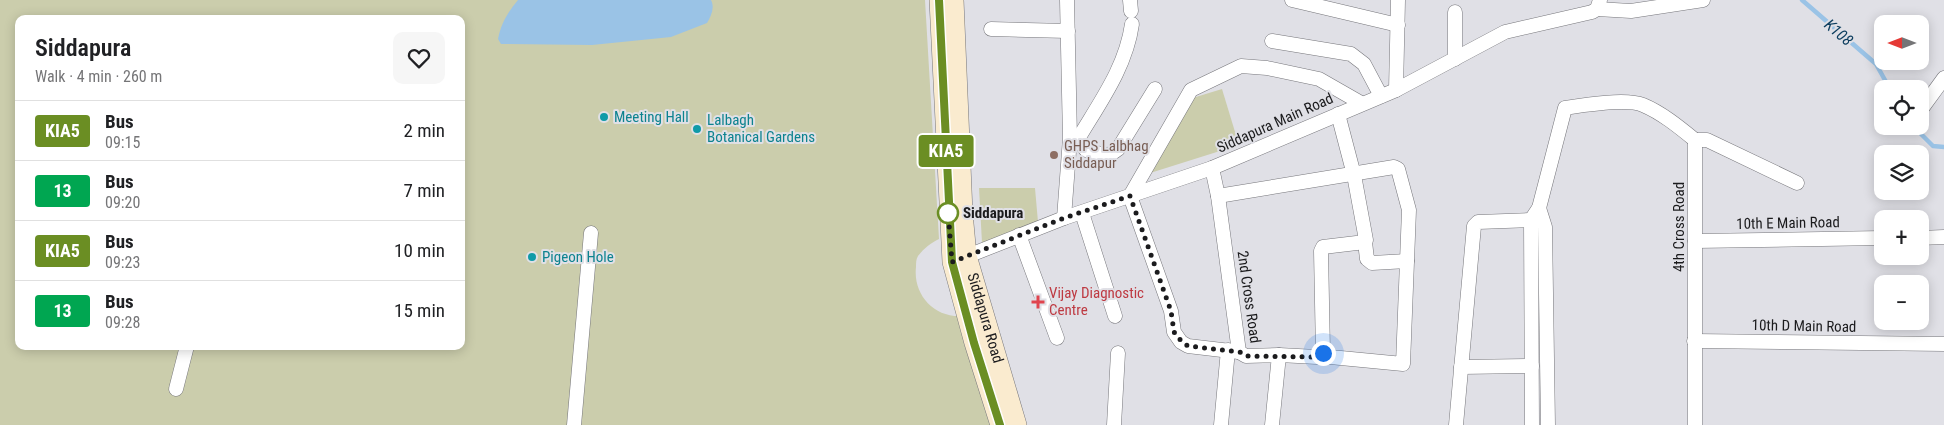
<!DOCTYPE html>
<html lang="en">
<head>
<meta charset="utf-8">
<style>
	:root { --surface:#fff; --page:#f6f6f6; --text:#202124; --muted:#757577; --line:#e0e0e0 }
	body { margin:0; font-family:"Roboto Condensed",sans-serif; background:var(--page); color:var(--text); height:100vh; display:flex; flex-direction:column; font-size:19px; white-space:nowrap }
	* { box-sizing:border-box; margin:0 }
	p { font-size:16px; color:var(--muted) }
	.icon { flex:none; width:28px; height:28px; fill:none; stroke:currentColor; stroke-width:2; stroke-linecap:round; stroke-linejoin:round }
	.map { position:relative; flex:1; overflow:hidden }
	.drawer { position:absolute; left:15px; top:15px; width:450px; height:335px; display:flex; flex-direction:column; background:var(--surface); border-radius:10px; box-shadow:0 2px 12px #0003 }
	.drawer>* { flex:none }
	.badge { padding:0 10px; border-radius:4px; font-size:18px; line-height:32px }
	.needle { width:32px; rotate:270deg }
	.fabs { position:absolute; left:1874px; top:15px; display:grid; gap:10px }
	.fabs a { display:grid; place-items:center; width:55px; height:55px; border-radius:10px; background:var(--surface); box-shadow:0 2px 12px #0003; font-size:25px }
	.you { position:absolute; width:25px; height:25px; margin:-12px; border:4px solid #fff; border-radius:50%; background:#1a73e8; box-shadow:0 0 0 8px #1a73e833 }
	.map>.badge { position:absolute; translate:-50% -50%; box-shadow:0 0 0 2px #fff }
	.round { display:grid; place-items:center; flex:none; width:52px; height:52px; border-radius:10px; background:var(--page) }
	.head { display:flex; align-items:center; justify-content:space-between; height:85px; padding:0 20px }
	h1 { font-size:24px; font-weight:600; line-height:38px }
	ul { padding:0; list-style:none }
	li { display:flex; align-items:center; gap:15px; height:60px; padding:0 20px; border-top:1px solid var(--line) }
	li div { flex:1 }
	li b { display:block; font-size:19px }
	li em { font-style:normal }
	li .badge { min-width:55px; font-weight:700; text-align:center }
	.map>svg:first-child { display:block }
</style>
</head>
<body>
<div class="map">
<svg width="1944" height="425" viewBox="0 0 1944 425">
	<rect width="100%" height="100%" fill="#e0e0e6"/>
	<g fill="#cbcdac" fill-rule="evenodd">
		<path d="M0 0H925L939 239C931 243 924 248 918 256 916 259 916 263 916 267 913 293 932 316 959 316L992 425H0ZM19 19H461V346H19Z"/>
		<polygon points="1222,89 1239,145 1147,174 1186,100"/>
		<polygon points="979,188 1035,188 1038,222 982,243"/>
	</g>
	<path fill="#9ac3e6" d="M518 0H711C715 8 711 16 707 23L671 37 592 45 501 44 498 39C501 23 508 12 518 0Z"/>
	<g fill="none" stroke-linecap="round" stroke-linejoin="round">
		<g stroke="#9ac3e6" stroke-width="4.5">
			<polyline points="1802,0 1876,64 1890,89"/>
			<polyline points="1913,126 1933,146 1944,147"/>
		</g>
		<defs>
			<g id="street">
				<polyline points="1130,0 1131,11"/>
				<polyline points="1292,0 1398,25"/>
				<polyline points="1597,9 1631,11 1703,0"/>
				<polyline points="1455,12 1455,59"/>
				<polyline points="991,29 1068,31"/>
				<polyline points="1272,41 1351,54 1364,64 1381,96"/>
				<polyline points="1396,90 1398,0"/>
				<polyline points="1920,111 1944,78"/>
				<polyline points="1078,139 1086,150 1108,156 1118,149 1155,89"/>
				<path d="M1070 144 1078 139C1100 102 1126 67 1132 24"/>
				<polyline points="1212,168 1218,196 1239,352 1246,356 1279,355 1272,425"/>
				<polyline points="1218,196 1394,167 1398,169 1409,210 1403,364 1320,356"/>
				<polyline points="1539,208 1545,227 1548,425"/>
				<polyline points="1082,213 1115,316"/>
				<polyline points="1064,218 1070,138 1067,0"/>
				<polyline points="1019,235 1057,338"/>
				<polyline points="1920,238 1944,237"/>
				<polyline points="1695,241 1882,238"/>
				<polyline points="1365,242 1367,259 1372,263 1407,261"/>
				<polyline points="960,259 1064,218 1212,168 1396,90 1505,32 1592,12 1597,9 1600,0"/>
				<polyline points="1694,341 1944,344"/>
				<polyline points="1239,352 1188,346 1181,342 1174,332 1171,311 1130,196 1191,90 1241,66 1267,68 1319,79 1361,103"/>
				<polyline points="1279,355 1317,357 1323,353 1321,251 1323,247 1365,242 1366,240 1354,175 1338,114"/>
				<polyline points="1461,367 1532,366"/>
				<polyline points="176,389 187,346"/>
				<polyline points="574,425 591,233"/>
				<polyline points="1114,425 1118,353"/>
				<polyline points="1221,425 1228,350"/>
				<polyline points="1456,425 1474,226 1478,222 1531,220"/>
				<path d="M1532 425 1531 220 1539 208 1565 108C1584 105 1626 98 1643 105 1662 113 1679 127 1695 140"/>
				<polyline points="1695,425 1695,140 1707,140 1797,183"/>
			</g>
			<g id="secondary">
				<polyline points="939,0 952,262 974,343 1000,425"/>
				<path id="s1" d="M954 0 963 213 967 256 1017 425"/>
			</g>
		</defs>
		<use href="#street" stroke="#76767b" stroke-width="15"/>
		<use href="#secondary" stroke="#76767b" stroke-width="20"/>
		<use href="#street" stroke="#fff" stroke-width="14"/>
		<use href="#secondary" stroke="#faebcf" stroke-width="19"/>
	</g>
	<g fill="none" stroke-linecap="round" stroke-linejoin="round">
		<defs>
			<polyline id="line" points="939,0 952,262 974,343 1000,425"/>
		</defs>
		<use href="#line" stroke="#fff" stroke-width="11"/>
		<use href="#line" stroke="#6b8e23" stroke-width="8"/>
		<polyline stroke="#1b1b1d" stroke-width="5" stroke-dasharray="0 9" points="948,213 948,211 952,262 1064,218 1130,196 1171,311 1174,332 1182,342 1188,346 1240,352 1246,356 1317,357 1323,353"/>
	</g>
	<g fill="#0f9aa8" stroke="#e0e0e6" stroke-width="2">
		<circle cx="604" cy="117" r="5"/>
		<circle cx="697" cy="129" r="5"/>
		<circle cx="532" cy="257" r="5"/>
	</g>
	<circle fill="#8d6e63" stroke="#e0e0e6" stroke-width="2" cx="1054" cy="155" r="5"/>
	<circle fill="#fff" stroke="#6b8e23" stroke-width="2.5" cx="948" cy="213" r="10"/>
	<path fill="#e0444e" stroke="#e0e0e6" stroke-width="2" d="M1035.5 294.5h5v5h5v5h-5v5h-5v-5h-5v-5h5z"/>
	<g text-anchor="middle" stroke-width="4" stroke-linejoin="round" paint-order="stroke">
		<g font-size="15" fill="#0d838f" stroke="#e0e0e6" text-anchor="start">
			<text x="614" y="122">Meeting Hall</text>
			<text x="707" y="125">Lalbagh<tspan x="707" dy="17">Botanical Gardens</tspan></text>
			<text x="542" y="262">Pigeon Hole</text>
		</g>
		<g font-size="15" fill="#1b1b1d" stroke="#e0e0e6">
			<text transform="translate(1275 123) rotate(-24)" y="5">Siddapura Main Road</text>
			<text transform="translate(1788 223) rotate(-1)" y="5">10th E Main Road</text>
			<text transform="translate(1679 227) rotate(-90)" y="5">4th Cross Road</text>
			<text transform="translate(1249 297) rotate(82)" y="5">2nd Cross Road</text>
			<text dy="5" stroke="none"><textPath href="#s1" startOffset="321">Siddapura Road</textPath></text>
			<text transform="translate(1804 326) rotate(1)" y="5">10th D Main Road</text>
		</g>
		<g font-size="15" fill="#785e54" stroke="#e0e0e6" text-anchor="start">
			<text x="1064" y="151">GHPS Lalbhag<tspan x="1064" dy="17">Siddapur</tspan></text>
		</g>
		<g font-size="15" font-weight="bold" fill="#1b1b1d" stroke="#e0e0e6" text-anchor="start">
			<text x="963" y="218">Siddapura</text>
		</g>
		<g font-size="15" fill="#be3a42" stroke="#e0e0e6" text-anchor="start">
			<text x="1049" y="298">Vijay Diagnostic<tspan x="1049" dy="17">Centre</tspan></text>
		</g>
		<g font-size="16" font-style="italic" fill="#0d3e5f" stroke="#e0e0e6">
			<text transform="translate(1839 32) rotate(41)" y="6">K108</text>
		</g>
	</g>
</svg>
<div class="fabs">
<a><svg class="needle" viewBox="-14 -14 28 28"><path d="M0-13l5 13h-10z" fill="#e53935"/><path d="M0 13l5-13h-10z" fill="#757577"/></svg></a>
<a><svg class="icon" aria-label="locate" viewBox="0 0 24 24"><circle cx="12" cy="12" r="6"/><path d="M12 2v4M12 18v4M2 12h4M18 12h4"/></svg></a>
<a><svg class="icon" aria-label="layers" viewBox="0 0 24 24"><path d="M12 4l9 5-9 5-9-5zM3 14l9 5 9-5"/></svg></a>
<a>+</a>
<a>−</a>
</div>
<div class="you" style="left:1323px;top:353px"></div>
<b class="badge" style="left:946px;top:151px;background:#6b8e23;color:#fff">KIA5</b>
<section class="drawer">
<div class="head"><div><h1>Siddapura</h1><p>Walk · 4 min · 260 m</p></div><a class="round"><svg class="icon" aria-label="heart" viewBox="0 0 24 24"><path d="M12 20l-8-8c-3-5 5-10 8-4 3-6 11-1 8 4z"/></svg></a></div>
<ul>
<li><span class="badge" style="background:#6b8e23;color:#fff">KIA5</span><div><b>Bus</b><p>09:15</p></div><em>2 min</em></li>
<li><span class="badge" style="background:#00a651;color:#fff">13</span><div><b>Bus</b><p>09:20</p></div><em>7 min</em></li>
<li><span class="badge" style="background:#6b8e23;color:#fff">KIA5</span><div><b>Bus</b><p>09:23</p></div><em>10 min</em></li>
<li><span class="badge" style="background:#00a651;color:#fff">13</span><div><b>Bus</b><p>09:28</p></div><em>15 min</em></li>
</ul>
</section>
</div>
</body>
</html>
